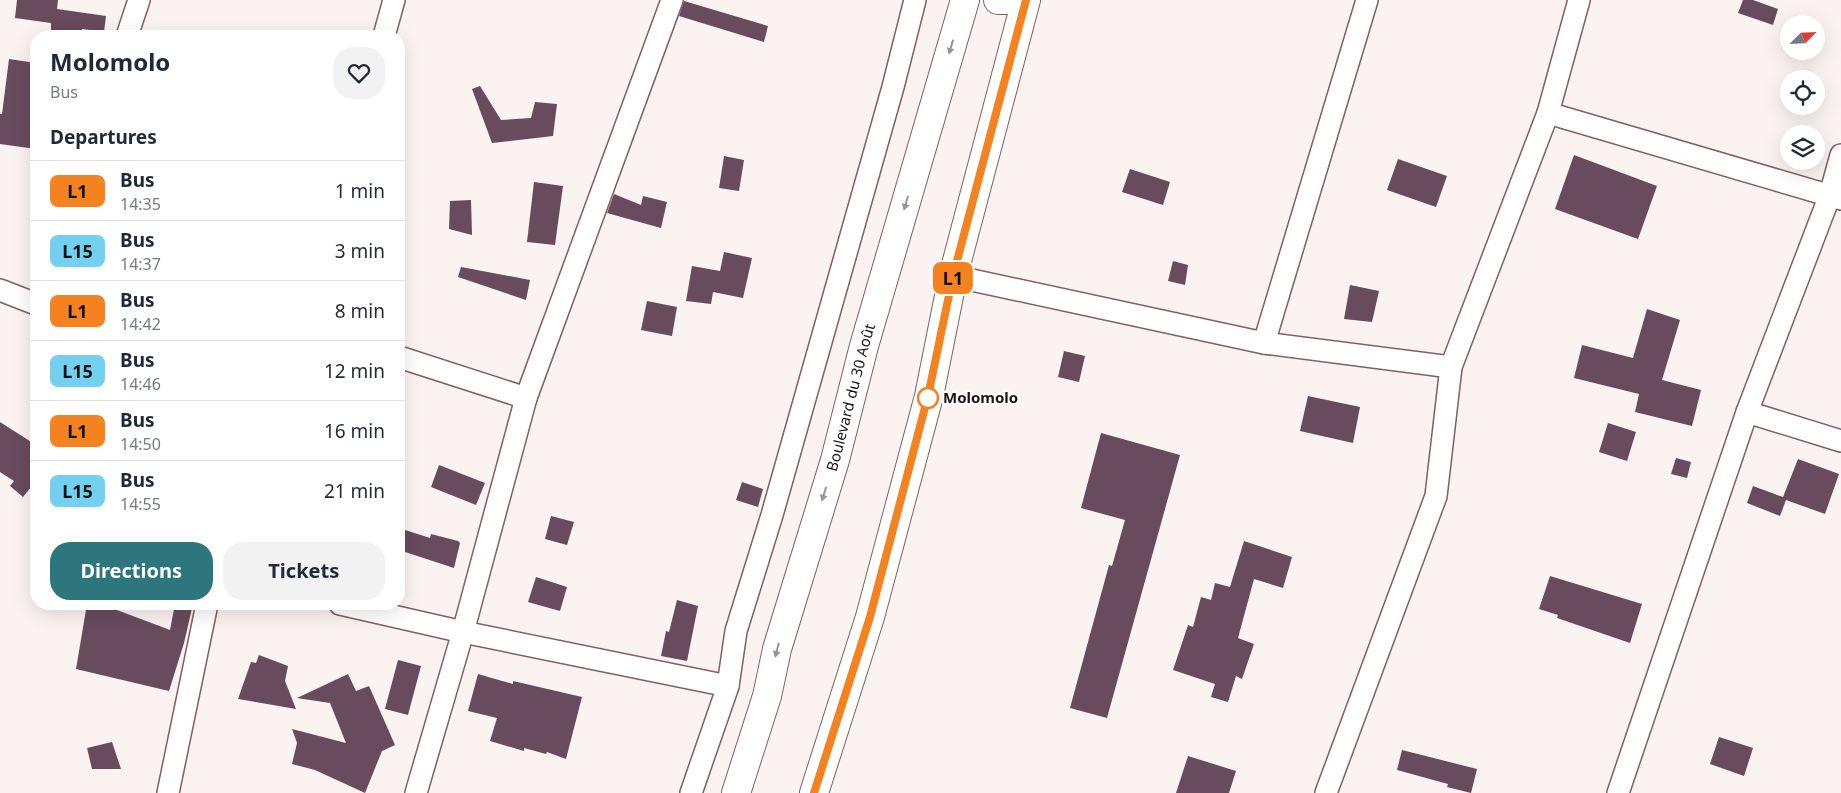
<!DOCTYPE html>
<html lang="en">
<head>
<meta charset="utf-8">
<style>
	:root { --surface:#fff; --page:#f2f2f3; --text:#1f2937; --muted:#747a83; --line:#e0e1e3; --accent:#2d767d }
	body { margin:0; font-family:"Noto Sans",sans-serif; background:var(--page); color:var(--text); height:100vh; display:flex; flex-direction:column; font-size:19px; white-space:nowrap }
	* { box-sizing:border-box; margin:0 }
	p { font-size:16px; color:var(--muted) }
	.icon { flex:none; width:28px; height:28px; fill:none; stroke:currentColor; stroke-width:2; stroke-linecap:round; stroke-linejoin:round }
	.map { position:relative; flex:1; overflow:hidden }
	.sheet { position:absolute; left:30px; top:30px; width:375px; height:580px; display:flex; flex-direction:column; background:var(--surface); border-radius:20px; box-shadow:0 5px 20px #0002 }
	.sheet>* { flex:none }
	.badge { padding:0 10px; border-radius:8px; font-size:18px; line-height:32px }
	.needle { width:32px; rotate:66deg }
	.tools { position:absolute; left:1780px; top:15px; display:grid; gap:10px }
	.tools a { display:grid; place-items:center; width:45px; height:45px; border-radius:50%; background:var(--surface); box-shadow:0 5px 20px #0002; font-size:25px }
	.map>.badge { position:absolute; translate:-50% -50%; box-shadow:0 0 0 2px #fff }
	h2 { padding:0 20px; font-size:19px; line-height:45px }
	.round { display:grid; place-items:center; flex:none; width:52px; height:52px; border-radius:20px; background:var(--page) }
	.head { display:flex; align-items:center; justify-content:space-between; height:85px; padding:0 20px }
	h1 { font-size:24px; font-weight:700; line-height:38px }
	.primary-button { display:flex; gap:10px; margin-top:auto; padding:10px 20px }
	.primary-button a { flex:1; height:58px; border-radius:20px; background:var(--accent); color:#fff; font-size:20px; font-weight:700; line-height:58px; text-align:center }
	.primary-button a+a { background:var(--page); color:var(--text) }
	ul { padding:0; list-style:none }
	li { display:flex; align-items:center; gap:15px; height:60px; padding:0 20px; border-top:1px solid var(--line) }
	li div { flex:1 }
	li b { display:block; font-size:19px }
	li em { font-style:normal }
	li .badge { min-width:55px; font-weight:700; text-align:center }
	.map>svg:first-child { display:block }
</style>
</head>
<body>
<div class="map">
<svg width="1841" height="793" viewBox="0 0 1841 793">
	<rect width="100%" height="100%" fill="#fbf2f2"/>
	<g fill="#684b5d">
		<polygon points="17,0 58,0 57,9 106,16 104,32 82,29 81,36 51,36 51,23 15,18"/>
		<polygon points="1743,0 1753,0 1778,9 1773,25 1738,13"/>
		<polygon points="684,1 768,26 764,42 679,16"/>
		<polygon points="9,59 36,63 36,149 0,144 0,114 2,114"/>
		<polygon points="480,86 501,120 531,118 535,102 557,104 553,136 492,143 472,89"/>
		<polygon points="1574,155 1657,186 1638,239 1555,209"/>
		<polygon points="724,156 744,160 739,191 719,188"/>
		<polygon points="1398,159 1447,176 1436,207 1387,190"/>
		<polygon points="1130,169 1170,182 1163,205 1122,192"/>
		<polygon points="534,182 563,186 555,245 527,242"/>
		<polygon points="614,194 641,205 643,196 667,202 661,228 607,213"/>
		<polygon points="471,200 472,235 449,229 450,201"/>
		<polygon points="724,252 752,258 743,298 713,292 711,304 686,301 692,266 720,271"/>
		<polygon points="1173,261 1188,265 1185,285 1168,281"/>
		<polygon points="461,267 530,280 526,300 458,277"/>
		<polygon points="1350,285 1379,291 1372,322 1344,319"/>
		<polygon points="647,301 677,307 672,336 641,330"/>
		<polygon points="1647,309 1680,320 1662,380 1701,390 1692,426 1635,412 1639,394 1574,378 1582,345 1633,358"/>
		<polygon points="1064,351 1085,356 1079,382 1058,377"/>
		<polygon points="1308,396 1360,407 1353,443 1300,431"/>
		<polygon points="0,422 36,445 36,481 23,497 10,486 14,481 0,472"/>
		<polygon points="1608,423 1636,432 1627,461 1599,452"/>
		<polygon points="1101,433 1180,455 1107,718 1070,708 1109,565 1112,566 1125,520 1081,508"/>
		<polygon points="1676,458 1691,462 1687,478 1671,474"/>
		<polygon points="1798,459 1839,474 1825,514 1786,500 1780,516 1747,503 1753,486 1783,497"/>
		<polygon points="439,465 485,483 476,505 431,487"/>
		<polygon points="742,482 763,489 758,507 736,500"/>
		<polygon points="551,516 574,522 567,545 545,539"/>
		<polygon points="399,528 430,538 431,534 458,541 460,543 454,568 399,550"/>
		<polygon points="1244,541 1292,557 1283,588 1254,579 1238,638 1254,644 1242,679 1236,676 1228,702 1211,697 1215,684 1173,670 1188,625 1193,627 1201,597 1211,600 1215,583 1230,587"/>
		<polygon points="1550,576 1642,604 1630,643 1557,618 1558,615 1539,609"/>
		<polygon points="536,577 567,587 560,611 528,602"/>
		<polygon points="677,600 698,606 687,661 661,656 666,631 669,632"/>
		<polygon points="87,604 101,604 170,630 175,604 193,604 184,643 169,691 76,669"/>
		<polygon points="259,655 288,666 285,681 296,709 238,699 251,662 256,663"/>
		<polygon points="398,660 421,666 408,715 385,709"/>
		<polygon points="348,674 356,691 369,686 395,745 382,751 365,793 315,770 292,764 297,743 292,729 346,743 330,703 297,698"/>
		<polygon points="478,674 513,684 513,681 582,697 566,759 547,752 546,754 524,748 524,751 490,741 497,718 468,711"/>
		<polygon points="1719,737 1753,748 1744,776 1710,764"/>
		<polygon points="112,742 121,769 92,769 87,748"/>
		<polygon points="1402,750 1477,769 1471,793 1447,787 1448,784 1397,770"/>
		<polygon points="1188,756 1236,771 1229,793 1176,793"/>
	</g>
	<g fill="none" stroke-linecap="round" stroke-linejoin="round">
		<defs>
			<g id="minor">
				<polyline points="127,36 139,0"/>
				<polyline points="384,36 394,0"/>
				<polyline points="1548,113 1841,199"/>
				<polyline points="953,276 1264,343 1451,367"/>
				<polyline points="0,290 36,304"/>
				<polyline points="1264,343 1367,0"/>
				<polyline points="399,357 526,398"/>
				<polyline points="1747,412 1841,441"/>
				<polyline points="340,604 463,632 728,686"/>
				<polyline points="168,793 207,604"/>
				<polyline points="416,793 463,632 526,398 672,0"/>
				<polyline points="691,793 728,686 736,631 772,515 893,87 915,0"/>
				<polyline points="1326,793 1436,496 1451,367 1548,113 1579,0"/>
				<polyline points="1618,793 1747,412 1830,195 1841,155"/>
			</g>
			<g id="highway">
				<polyline points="998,0 1020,0"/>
				<path id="s1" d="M736 793 767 696 777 649 835 460 864 346 965 0"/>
				<polyline points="814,793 870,617 929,396 953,276 1026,0"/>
			</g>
		</defs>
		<use href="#minor" stroke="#845f60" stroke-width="24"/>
		<use href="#highway" stroke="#845f60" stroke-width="30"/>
		<use href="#minor" stroke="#fff" stroke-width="21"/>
		<use href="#highway" stroke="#fff" stroke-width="28"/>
	</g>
	<defs><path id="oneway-solid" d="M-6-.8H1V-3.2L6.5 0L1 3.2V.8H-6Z" transform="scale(1.25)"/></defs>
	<g fill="#9b9494">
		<use href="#oneway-solid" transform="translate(951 47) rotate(106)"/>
		<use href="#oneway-solid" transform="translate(906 203) rotate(106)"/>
		<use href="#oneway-solid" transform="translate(824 494) rotate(107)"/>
		<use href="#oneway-solid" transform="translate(777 650) rotate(104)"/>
	</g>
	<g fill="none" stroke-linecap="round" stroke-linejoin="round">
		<defs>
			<polyline id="line" points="814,793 870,617 928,396 953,276 1026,0"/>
		</defs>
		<use href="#line" stroke="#fff" stroke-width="11"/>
		<use href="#line" stroke="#f58220" stroke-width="8"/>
	</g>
	<circle fill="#fff" stroke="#f58220" stroke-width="2.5" cx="928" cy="398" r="10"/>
	<g text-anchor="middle" stroke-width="5" stroke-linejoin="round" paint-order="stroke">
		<g font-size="15" fill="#201112" stroke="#fff">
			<text dy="5" stroke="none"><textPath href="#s1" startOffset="412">Boulevard du 30 Août</textPath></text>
		</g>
		<g font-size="15" font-weight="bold" fill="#201112" stroke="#fff" text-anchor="start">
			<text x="943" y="403">Molomolo</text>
		</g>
	</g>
</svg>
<div class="tools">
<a><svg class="needle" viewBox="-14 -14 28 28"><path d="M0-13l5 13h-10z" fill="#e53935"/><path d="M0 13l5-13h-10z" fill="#747a83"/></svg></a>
<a><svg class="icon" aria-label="locate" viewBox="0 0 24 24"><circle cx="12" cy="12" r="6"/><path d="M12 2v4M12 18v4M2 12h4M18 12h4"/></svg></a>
<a><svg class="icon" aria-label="layers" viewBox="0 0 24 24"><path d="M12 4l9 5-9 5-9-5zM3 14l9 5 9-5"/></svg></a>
</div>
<b class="badge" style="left:953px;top:278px;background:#f58220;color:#111">L1</b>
<section class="sheet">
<div class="head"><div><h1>Molomolo</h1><p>Bus</p></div><a class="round"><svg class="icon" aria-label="heart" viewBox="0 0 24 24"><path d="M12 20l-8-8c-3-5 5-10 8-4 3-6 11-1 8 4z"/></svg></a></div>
<h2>Departures</h2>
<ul>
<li><span class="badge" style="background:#f58220;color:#111">L1</span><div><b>Bus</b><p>14:35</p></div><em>1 min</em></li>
<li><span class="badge" style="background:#74d0f1;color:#111">L15</span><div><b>Bus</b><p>14:37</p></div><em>3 min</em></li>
<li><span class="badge" style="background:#f58220;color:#111">L1</span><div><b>Bus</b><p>14:42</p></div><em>8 min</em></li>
<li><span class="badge" style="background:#74d0f1;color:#111">L15</span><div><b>Bus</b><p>14:46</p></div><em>12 min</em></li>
<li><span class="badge" style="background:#f58220;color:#111">L1</span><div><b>Bus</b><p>14:50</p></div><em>16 min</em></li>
<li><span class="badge" style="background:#74d0f1;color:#111">L15</span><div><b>Bus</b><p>14:55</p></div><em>21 min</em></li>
</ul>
<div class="primary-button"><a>Directions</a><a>Tickets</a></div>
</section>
</div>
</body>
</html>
